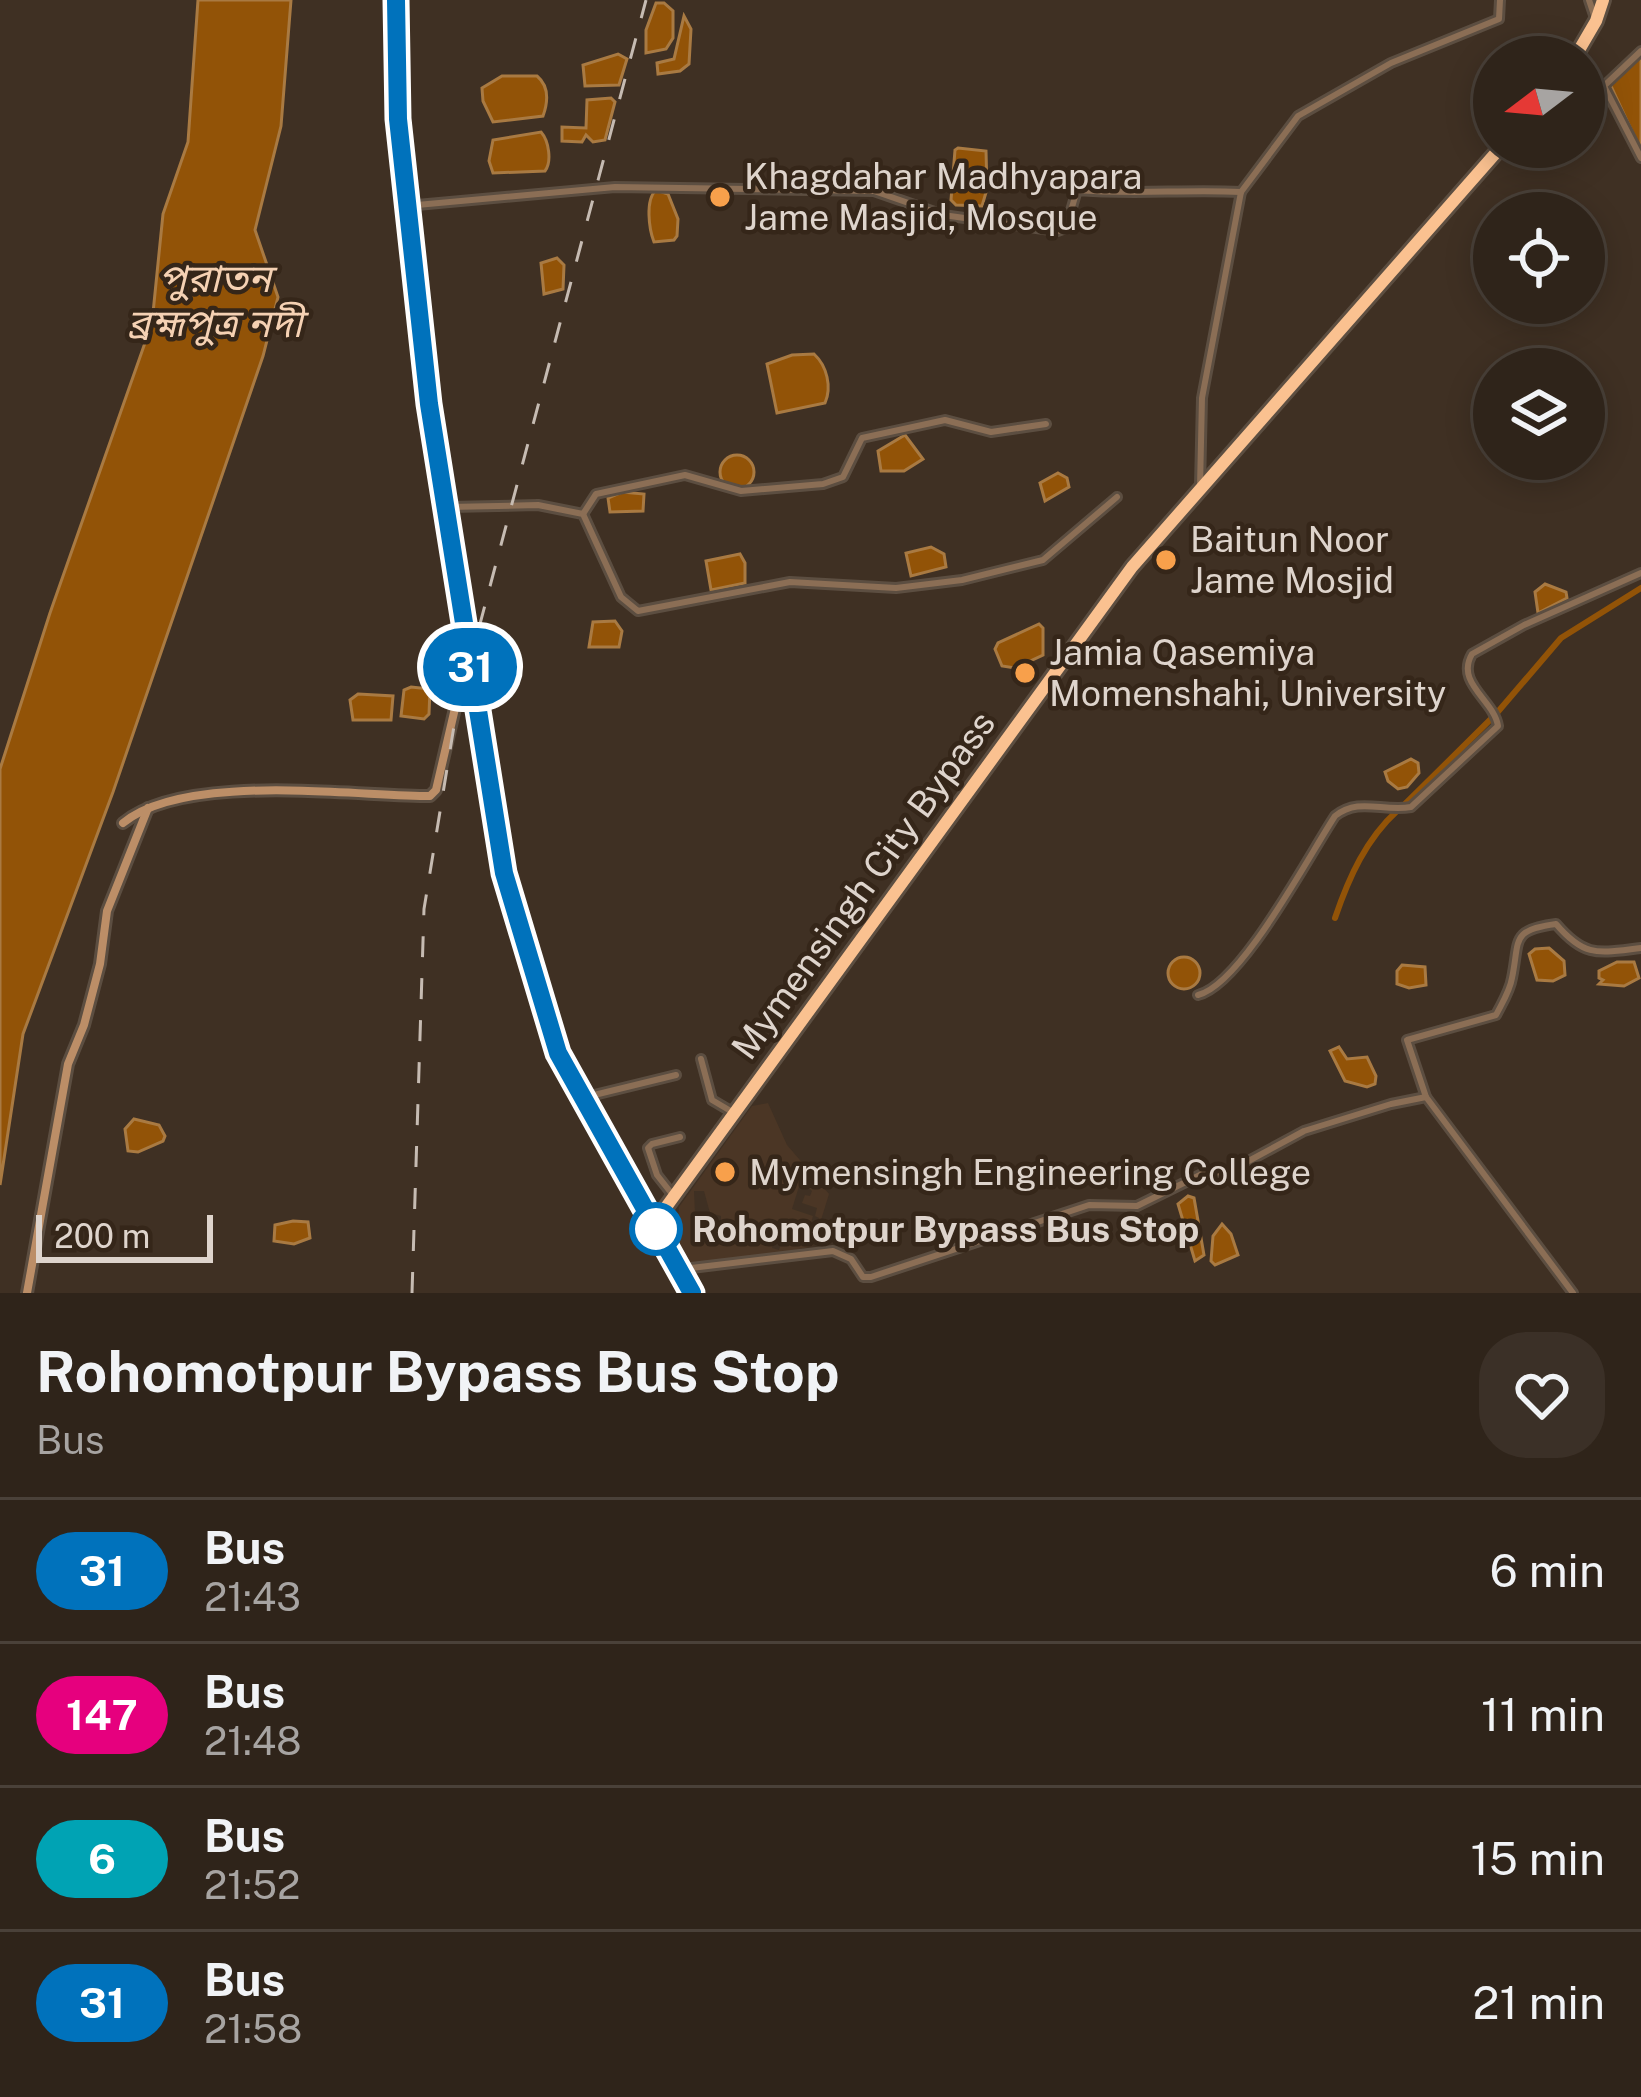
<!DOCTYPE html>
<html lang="en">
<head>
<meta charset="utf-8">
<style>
	:root { --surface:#2f241a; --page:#3b3027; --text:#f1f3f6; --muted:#a7a4a2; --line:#4a4139 }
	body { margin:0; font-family:"Public Sans","Noto Sans Bengali",sans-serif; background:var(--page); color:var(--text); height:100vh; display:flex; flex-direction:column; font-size:45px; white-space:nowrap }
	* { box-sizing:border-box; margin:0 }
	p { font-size:39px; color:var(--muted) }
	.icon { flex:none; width:66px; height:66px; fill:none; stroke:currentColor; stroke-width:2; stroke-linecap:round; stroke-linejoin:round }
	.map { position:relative; height:1293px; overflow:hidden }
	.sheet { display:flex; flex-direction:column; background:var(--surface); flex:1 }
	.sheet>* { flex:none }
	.badge { padding:0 24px; border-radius:39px; font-size:42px; line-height:78px }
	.needle { width:78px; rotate:254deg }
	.fabs { position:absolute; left:1473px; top:36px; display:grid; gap:24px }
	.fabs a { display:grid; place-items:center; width:132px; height:132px; border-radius:50%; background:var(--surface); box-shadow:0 6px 30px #0003,0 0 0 3px var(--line); font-size:60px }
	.scale { position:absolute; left:36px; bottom:30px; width:177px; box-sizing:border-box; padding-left:12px; border:6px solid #ded4cc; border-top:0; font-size:33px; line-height:42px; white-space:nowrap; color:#ded4cc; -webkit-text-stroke:9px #352619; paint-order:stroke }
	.map>.badge { position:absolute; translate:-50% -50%; box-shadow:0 0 0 6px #fff }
	.round { display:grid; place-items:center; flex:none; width:126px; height:126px; border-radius:48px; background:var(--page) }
	.summary { display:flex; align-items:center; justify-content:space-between; height:204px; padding:0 36px }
	h1 { font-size:57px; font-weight:700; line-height:90px }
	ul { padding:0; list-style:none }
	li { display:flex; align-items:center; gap:36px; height:144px; padding:0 36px; border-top:3px solid var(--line) }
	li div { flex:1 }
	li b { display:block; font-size:45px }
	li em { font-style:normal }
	li .badge { min-width:132px; font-weight:700; text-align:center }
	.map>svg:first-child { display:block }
</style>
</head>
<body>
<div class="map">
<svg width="1641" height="1293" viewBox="0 0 1641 1293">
	<rect width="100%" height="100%" fill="#3f3023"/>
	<path fill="#4b3625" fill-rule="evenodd" d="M768 1103 787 1145 829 1194 813 1246 755 1259 687 1264 682 1260 677 1237 679 1207 752 1106ZM787 1167 806 1175 804 1183 812 1191 810 1196 805 1195 802 1203 817 1208 815 1216 819 1218 811 1242 786 1236 785 1232 779 1250 772 1248 778 1227 789 1230 792 1223 805 1227 803 1235 807 1236 813 1216 792 1209 801 1180 784 1174ZM694 1191H704L710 1213 721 1216V1230L705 1227 701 1214H695Z"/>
	<g fill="#925307" stroke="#a97a42" stroke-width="3">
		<polygon points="198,0 291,0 281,126 255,230 278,297 263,356 113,792 23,1034 0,1185 0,769 50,613 152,323 163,214 188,142"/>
		<polygon points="656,3 664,3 673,11 673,38 666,49 646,53 646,30"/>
		<polygon points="684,16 691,29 689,64 680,71 658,74 657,63 674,59"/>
		<polygon points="618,54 627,59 619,85 585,86 583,65"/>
		<polygon points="1641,56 1641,151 1610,84"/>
		<path d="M502 76H537C549 86 548 102 543 116L493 122 483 101 482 88Z"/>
		<polygon points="611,98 615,102 605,140 593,142 586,135 582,142 562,141 562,127 586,128 587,100"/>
		<path d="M541 132C549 141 552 162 545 171L493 173 489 161 493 140Z"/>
		<polygon points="958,148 986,151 987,189 982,206 956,205 951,200 955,150"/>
		<path d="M656 190 668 194 678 219 677 236 674 240 654 242C649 229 645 200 656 190Z"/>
		<polygon points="557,258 564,265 563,289 544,294 541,263"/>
		<path d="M814 354C827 366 832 387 825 403L777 413 767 364 792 355Z"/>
		<polygon points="905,435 923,459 904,471 881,471 878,451"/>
		<circle cx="737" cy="472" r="17"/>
		<polygon points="1058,473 1067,478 1069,487 1045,501 1040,483"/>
		<polygon points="622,492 644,494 643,511 610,512 608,498"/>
		<polygon points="931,547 944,554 946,567 911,576 906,553"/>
		<polygon points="740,554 745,563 745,583 711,590 706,561"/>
		<polygon points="1545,584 1566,592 1567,598 1538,613 1535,592"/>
		<polygon points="615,621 622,631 619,647 589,647 593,622"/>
		<polygon points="1039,624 1043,628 1043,655 1015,668 1002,666 995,649 998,643"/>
		<polygon points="411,687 430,689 429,714 424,719 401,716 404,690"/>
		<polygon points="358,694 393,696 391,720 353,720 350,700"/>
		<polygon points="1411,759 1418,763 1419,773 1407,787 1398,789 1388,781 1385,772"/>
		<polygon points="1549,948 1564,961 1565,975 1553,981 1537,980 1529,954 1535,949"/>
		<circle cx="1184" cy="973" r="16"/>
		<polygon points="1617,962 1634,962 1639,978 1624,986 1599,984 1603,980 1599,978 1599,971"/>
		<polygon points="1402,965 1425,967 1426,985 1409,988 1397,984 1397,971"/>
		<polygon points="1339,1047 1347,1059 1367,1057 1376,1076 1375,1084 1367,1087 1345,1081 1330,1051"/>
		<polygon points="134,1119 159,1125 165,1136 163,1141 138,1152 128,1151 125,1129"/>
		<polygon points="1188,1196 1194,1198 1204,1255 1195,1261 1178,1204"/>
		<polygon points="293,1221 308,1222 310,1238 294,1244 274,1241 275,1225"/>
		<polygon points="1222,1224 1231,1234 1238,1255 1215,1265 1211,1261 1213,1236"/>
	</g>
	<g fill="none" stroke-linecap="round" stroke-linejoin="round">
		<g stroke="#925307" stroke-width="6">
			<polyline points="1496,714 1561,638 1641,588"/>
			<polyline points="1401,808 1495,715"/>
			<path d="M1335 918C1349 877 1366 839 1398 810"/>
		</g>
		<defs>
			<g id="street">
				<polyline points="1589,0 1595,18"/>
				<polyline points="1641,51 1604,86 1641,158"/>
				<path d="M406 206 615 187 874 191 943 215 1058 231 1066 228 1077 190C1133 195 1186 189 1241 192"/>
				<polyline points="1200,487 1202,398 1241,192 1298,116 1391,63 1499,19 1500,0"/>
				<polyline points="449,507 538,505 583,514 621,597 638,611 790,582 896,588 962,580 1043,560 1117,497"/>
				<polyline points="583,514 596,494 685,475 741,491 823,484 843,477 862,438 945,420 991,432 1046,424"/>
				<path d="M1198 995C1241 985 1308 857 1335 816 1359 797 1382 812 1411 807L1498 726C1494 700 1455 683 1472 654L1524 625 1641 573"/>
				<polyline points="701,1059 712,1100 734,1113"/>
				<polyline points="586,1097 676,1075"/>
				<path d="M1426 1097 1407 1040 1496 1015C1502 1003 1510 991 1512 978 1520 940 1510 930 1556 924 1585 958 1598 953 1641 948"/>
				<polyline points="672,1194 657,1175 648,1148 652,1144 680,1137"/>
				<polyline points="683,1269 833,1251 851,1259 863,1277 871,1277 1089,1205 1137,1206 1202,1174 1230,1171 1304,1131 1391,1104 1426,1097 1573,1293"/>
			</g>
			<g id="secondary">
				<path d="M123 823C184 772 353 796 430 796L436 790 456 704 455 667 466 647"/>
				<polyline points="27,1293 68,1064 84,1025 100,964 107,911 148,808"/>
			</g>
			<g id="highway">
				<polyline points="396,0 398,119 429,404 504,873 558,1053 692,1293"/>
				<polyline points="1575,57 1596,21 1603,0"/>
				<polyline points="653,1225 1132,567 1501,147"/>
			</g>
		</defs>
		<use href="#street" stroke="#5c4e41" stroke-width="12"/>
		<use href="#secondary" stroke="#5c4e41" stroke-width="14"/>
		<use href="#highway" stroke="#5c4e41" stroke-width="18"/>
		<use href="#street" stroke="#8b6e55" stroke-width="6"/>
		<use href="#secondary" stroke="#bc8e67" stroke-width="8"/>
		<use href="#highway" stroke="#fac190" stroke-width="12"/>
		<polyline stroke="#c6bbb2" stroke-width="3" stroke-dasharray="21 21" stroke-linecap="butt" points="412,1293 424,909 456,714 646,0"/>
	</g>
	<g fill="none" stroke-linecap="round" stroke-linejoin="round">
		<defs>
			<polyline id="line" points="396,0 398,119 429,404 504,873 558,1053 692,1293"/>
		</defs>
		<use href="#line" stroke="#fff" stroke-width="27"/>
		<use href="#line" stroke="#0072bc" stroke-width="18"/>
	</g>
	<g fill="#f8a04b" stroke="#352619" stroke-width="4.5">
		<circle cx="720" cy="197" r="12"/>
		<circle cx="1166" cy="560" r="12"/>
		<circle cx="1025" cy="673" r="12"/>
		<circle cx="725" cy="1172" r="12"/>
	</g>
	<circle fill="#fff" stroke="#0072bc" stroke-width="6" cx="656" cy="1229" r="24"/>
	<g text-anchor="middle" stroke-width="9" stroke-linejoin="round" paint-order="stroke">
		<g font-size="36" fill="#ded4cc" stroke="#352619" text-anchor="start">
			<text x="744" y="189">Khagdahar Madhyapara<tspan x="744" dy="41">Jame Masjid, Mosque</tspan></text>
			<text x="1190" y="552">Baitun Noor<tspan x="1190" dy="41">Jame Mosjid</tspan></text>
			<text x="1049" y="665">Jamia Qasemiya<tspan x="1049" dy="41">Momenshahi, University</tspan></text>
			<text x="749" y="1185">Mymensingh Engineering College</text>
		</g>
		<g font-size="36" fill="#ded4cc" stroke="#352619">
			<text transform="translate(863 885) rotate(-54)" y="13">Mymensingh City Bypass</text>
		</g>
		<g font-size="36" font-weight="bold" fill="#ded4cc" stroke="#352619" text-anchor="start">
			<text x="692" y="1242">Rohomotpur Bypass Bus Stop</text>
		</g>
		<g font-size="39" font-style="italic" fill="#f5d1b3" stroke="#352619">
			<text x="215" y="292">পুরাতন<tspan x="215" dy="45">ব্রহ্মপুত্র নদী</tspan></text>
		</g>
	</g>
</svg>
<div class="fabs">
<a><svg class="needle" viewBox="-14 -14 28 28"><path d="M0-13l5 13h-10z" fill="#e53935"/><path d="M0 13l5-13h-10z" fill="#a7a4a2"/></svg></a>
<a><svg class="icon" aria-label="locate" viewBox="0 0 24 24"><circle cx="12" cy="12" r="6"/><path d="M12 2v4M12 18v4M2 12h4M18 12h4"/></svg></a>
<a><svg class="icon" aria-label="layers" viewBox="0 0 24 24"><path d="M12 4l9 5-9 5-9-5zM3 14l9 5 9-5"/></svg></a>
</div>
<div class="scale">200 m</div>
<b class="badge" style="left:470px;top:667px;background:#0072bc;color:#fff">31</b>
</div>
<section class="sheet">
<div class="summary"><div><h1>Rohomotpur Bypass Bus Stop</h1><p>Bus</p></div><a class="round"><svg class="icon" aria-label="heart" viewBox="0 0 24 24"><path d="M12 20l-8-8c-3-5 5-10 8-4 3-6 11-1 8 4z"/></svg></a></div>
<ul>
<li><span class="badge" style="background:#0072bc;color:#fff">31</span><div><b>Bus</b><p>21:43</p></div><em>6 min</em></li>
<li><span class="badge" style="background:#e6007e;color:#fff">147</span><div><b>Bus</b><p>21:48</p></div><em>11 min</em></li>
<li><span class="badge" style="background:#00a3b4;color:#fff">6</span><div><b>Bus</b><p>21:52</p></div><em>15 min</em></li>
<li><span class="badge" style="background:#0072bc;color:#fff">31</span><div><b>Bus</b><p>21:58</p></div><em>21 min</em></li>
</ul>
</section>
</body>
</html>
